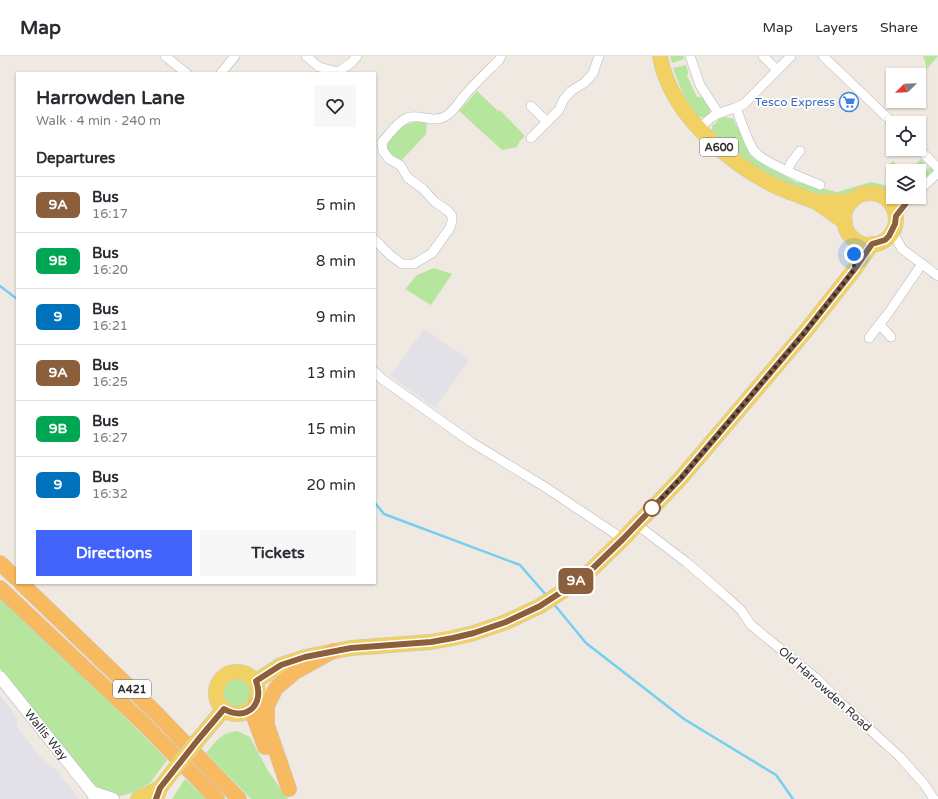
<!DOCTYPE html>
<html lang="en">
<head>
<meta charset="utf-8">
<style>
	:root { --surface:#fff; --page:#f7f7f7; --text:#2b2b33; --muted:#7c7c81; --line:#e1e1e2; --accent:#4264fb }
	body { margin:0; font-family:"Varela Round",sans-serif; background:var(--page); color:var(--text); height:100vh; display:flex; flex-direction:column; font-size:15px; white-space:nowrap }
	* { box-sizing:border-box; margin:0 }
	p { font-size:13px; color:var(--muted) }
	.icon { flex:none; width:22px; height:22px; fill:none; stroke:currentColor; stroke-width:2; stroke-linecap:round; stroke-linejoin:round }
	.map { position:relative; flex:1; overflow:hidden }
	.side { position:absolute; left:16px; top:16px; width:360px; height:512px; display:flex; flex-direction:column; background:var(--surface); border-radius:0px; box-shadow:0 1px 3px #0004 }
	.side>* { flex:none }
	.badge { padding:0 8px; border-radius:6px; font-size:14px; line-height:26px }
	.needle { width:26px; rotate:247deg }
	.buttons { position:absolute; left:886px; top:12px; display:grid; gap:8px }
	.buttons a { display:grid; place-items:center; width:40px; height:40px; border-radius:0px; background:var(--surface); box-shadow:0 1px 3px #0004; font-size:20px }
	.you { position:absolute; width:20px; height:20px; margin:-10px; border:3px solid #fff; border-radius:50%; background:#1a73e8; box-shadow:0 0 0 6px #1a73e833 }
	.map>.badge { position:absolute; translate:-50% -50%; box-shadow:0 0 0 2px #fff }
	h2 { padding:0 20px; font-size:15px; line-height:36px }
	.round { display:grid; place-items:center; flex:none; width:42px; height:42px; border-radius:0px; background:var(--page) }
	.overview { display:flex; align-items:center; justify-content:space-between; height:68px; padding:0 20px }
	h1 { font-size:19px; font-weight:700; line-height:30px }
	.action { display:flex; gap:8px; margin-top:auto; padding:8px 20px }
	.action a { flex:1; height:46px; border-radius:0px; background:var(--accent); color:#fff; font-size:16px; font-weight:700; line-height:46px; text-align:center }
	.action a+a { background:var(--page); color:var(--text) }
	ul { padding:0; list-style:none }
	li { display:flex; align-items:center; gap:12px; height:56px; padding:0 20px; border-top:1px solid var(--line) }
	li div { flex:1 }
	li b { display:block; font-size:15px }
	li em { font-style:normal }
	li .badge { min-width:44px; font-weight:700; text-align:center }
	header { display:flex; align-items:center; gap:24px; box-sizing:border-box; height:56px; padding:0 20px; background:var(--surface); border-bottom:1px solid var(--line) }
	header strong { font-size:19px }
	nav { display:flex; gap:22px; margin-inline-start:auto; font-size:14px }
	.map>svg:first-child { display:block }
</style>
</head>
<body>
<header>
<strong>Map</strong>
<nav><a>Map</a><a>Layers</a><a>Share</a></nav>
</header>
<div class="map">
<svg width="938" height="743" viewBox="0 0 938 743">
	<rect width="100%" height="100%" fill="#efe9e1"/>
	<g fill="#e3e1e8">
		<polygon points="424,273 469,304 435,352 390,320"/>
		<polygon points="0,639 17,661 17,671 38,698 59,717 79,743 0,743"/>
	</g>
	<g fill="#b6e59e">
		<polygon points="670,0 684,0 684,3 672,7"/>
		<polygon points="923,0 938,0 926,14 925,5"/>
		<path d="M686 9 688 16 687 20 697 41H703C705 44 708 48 710 52 713 59 704 64 698 60 688 53 677 24 673 12Z"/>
		<polygon points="477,35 498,55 500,54 525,80 520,85 517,91 502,94 459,55"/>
		<polygon points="725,61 734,63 736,70 739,69 746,83 744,86 750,99 753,102 796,126 837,136 871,126 893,131 893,137 871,132 859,134 852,138 827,140 781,128 749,112 711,75 713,68 715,68 719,63"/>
		<path d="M416 66H427L426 78 402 104C395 100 388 98 387 90 392 77 402 68 416 66Z"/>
		<polygon points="921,103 926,108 919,115 909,115"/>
		<polygon points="893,105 903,115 893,115 893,127 886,126 892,120 885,114"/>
		<polygon points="932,109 933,116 925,124 922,121 923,118"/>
		<polygon points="434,212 452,218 431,249 405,233 417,219"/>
		<polygon points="0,540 140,676 167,704 150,727 134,736 117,741 97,732 0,612"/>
		<circle cx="236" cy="637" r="15"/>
		<path d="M237 675 250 681 268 715 288 743H251L206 697C216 685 221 677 237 675Z"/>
		<polygon points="185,723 206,743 172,743"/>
	</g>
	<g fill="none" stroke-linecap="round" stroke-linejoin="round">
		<g stroke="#75cff0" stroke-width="2.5">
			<polyline points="0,230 17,243"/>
			<polyline points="375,447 384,458 520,509 547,540"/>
			<polyline points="553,547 586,587 684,663 776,719 793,743"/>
		</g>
		<defs>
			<g id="minor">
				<polyline points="165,0 186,17"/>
				<polyline points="306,0 319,11 338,16"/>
				<polyline points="690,0 700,29 718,57"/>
				<polyline points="763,0 777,14"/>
				<polyline points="823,0 893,67"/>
				<polyline points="338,16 351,7 357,0"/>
				<polyline points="221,17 235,0"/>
				<polyline points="531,50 547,66"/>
				<path d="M736 52C741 64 747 85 754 95 764 107 805 123 820 129"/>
				<path d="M700 73C706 66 713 58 723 56 730 53 737 52 744 48L791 0"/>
				<polyline points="531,82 559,54 564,43 571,35 584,27 589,22 593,17 599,0"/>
				<polyline points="919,93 938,112"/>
				<polyline points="787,115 792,105 800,95"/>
				<polyline points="919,134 938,117"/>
				<polyline points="889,145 904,141"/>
				<polyline points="896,160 911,141"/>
				<polyline points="894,173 896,182 902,193 938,220"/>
				<path d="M375 184 390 199 402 208H414L432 197 450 172 452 165V160L448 155 435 146 422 132 408 122 400 109 389 103 383 95 382 86C390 78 397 66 407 62 419 57 434 68 446 60 454 55 458 47 464 40 475 27 487 16 499 4L501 0"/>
				<polyline points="880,269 891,281"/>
				<polyline points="869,282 889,256 922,208"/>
				<polyline points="375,316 382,323 471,386 545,431 623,483"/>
				<polyline points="636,468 686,506 721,536 741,554 751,569 816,622 841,647 900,701 924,728 934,743"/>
			</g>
			<g id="tertiary">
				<path id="s1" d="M0 621 92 736 95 743"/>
				<polyline points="92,736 113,743"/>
			</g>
			<g id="primary">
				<path d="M660 0C670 61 742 121 798 139 803 141 809 144 815 145 827 147 840 146 852 145"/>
				<circle cx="870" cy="163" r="26"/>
				<polyline points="815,145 845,166"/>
				<circle cx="237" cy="637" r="21"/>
				<polyline points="256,625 281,609 305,601 351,592 431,586 453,582 474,577 506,566 540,550 560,537 588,517 623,483 681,422 805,276 854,214 872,188"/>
				<polyline points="197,685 224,653"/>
				<polyline points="138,743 160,732"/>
				<polyline points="156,743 160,732 173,715"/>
			</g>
			<g id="trunk">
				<polyline points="0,507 17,523"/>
				<polyline points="21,527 155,656 239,743"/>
				<polyline points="0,532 143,667 217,743"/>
				<polyline points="255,648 254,661 265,691"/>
				<polyline points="289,733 267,669 267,650 276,632 295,616 333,595"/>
			</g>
		</defs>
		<use href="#minor" stroke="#b4b7c1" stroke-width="10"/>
		<use href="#tertiary" stroke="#b4b7c1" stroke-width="13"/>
		<use href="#primary" stroke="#c9c9c9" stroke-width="16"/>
		<use href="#trunk" stroke="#c9c9c9" stroke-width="16"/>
		<use href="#minor" stroke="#fff" stroke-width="9"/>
		<use href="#tertiary" stroke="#fff" stroke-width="12"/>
		<use href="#primary" stroke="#f2d163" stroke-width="15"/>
		<use href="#trunk" stroke="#f8ba60" stroke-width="15"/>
		<defs>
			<polyline id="primary-bridge" points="173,715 197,685"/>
		</defs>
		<use href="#primary-bridge" stroke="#c9c9c9" stroke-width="16" stroke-linecap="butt"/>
		<use href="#primary-bridge" stroke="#f2d163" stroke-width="15"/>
	</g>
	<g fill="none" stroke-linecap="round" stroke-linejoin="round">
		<defs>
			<path id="line" d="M156 743 160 732 197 685 224 653C246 666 265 649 256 625L281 609 305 601 351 592 431 586 453 582 474 577 506 566 540 550 560 537 588 517 623 483 681 422 805 276 854 214 872 188 885 184 889 180 895 168 896 160 911 141"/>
		</defs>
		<use href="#line" stroke="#fff" stroke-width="9"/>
		<use href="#line" stroke="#8b5e3c" stroke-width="6"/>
		<polyline stroke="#2e2e2e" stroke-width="4" stroke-dasharray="0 7.2" points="652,452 681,422 805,276 854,214 854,198"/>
	</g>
	<defs>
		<symbol id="supermarket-ring" viewBox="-11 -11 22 22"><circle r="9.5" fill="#fff" stroke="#3f7fe0" stroke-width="1.5"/><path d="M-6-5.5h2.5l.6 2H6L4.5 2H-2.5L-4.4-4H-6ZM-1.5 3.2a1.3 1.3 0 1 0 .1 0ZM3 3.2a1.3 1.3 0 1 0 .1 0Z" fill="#3f7fe0"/></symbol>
	</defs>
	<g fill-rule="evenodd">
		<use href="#supermarket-ring" x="838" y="35" width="22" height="22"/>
	</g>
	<circle fill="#fff" stroke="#8b5e3c" stroke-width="2" cx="652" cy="452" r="8"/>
	<g text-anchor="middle" stroke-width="3.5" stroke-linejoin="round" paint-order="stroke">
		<g fill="#fff" stroke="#6d6d6d" stroke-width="1">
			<rect x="700" y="82" width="38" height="18" rx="3"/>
			<rect x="113" y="624" width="38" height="18" rx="3"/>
		</g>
		<g font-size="11" font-weight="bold" fill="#2e2e2e">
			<text x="719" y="95">A600</text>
			<text x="132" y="637">A421</text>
		</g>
		<g font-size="12" fill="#366cbe" stroke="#fff" text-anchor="end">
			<text x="835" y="50">Tesco Express</text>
		</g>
		<g font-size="12" fill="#2e2e2e" stroke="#fff">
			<text transform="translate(825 633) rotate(42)" y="4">Old Harrowden Road</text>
			<text dy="4" stroke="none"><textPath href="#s1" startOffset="74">Wallis Way</textPath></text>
		</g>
	</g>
</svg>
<div class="buttons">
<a><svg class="needle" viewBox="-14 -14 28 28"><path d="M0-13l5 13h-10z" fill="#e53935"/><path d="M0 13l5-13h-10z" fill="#7c7c81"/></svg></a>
<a><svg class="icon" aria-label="locate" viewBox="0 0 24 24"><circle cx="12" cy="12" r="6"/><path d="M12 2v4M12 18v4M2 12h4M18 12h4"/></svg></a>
<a><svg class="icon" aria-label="layers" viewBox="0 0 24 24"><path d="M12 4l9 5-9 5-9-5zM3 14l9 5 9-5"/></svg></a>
</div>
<div class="you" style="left:854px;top:198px"></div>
<b class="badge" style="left:576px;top:525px;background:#8b5e3c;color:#fff">9A</b>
<section class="side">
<div class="overview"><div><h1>Harrowden Lane</h1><p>Walk · 4 min · 240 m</p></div><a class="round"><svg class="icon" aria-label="heart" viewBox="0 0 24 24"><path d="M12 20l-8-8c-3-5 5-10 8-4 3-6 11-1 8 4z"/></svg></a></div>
<h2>Departures</h2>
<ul>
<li><span class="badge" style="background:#8b5e3c;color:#fff">9A</span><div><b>Bus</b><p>16:17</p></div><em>5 min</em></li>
<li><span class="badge" style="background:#00a651;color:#fff">9B</span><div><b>Bus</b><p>16:20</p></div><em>8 min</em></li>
<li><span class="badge" style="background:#0072bc;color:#fff">9</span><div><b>Bus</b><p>16:21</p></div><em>9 min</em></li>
<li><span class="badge" style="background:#8b5e3c;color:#fff">9A</span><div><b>Bus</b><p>16:25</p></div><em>13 min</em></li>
<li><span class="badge" style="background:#00a651;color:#fff">9B</span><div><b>Bus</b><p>16:27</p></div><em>15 min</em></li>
<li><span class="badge" style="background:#0072bc;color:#fff">9</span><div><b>Bus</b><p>16:32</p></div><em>20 min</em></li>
</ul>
<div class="action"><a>Directions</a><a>Tickets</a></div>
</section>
</div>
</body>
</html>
